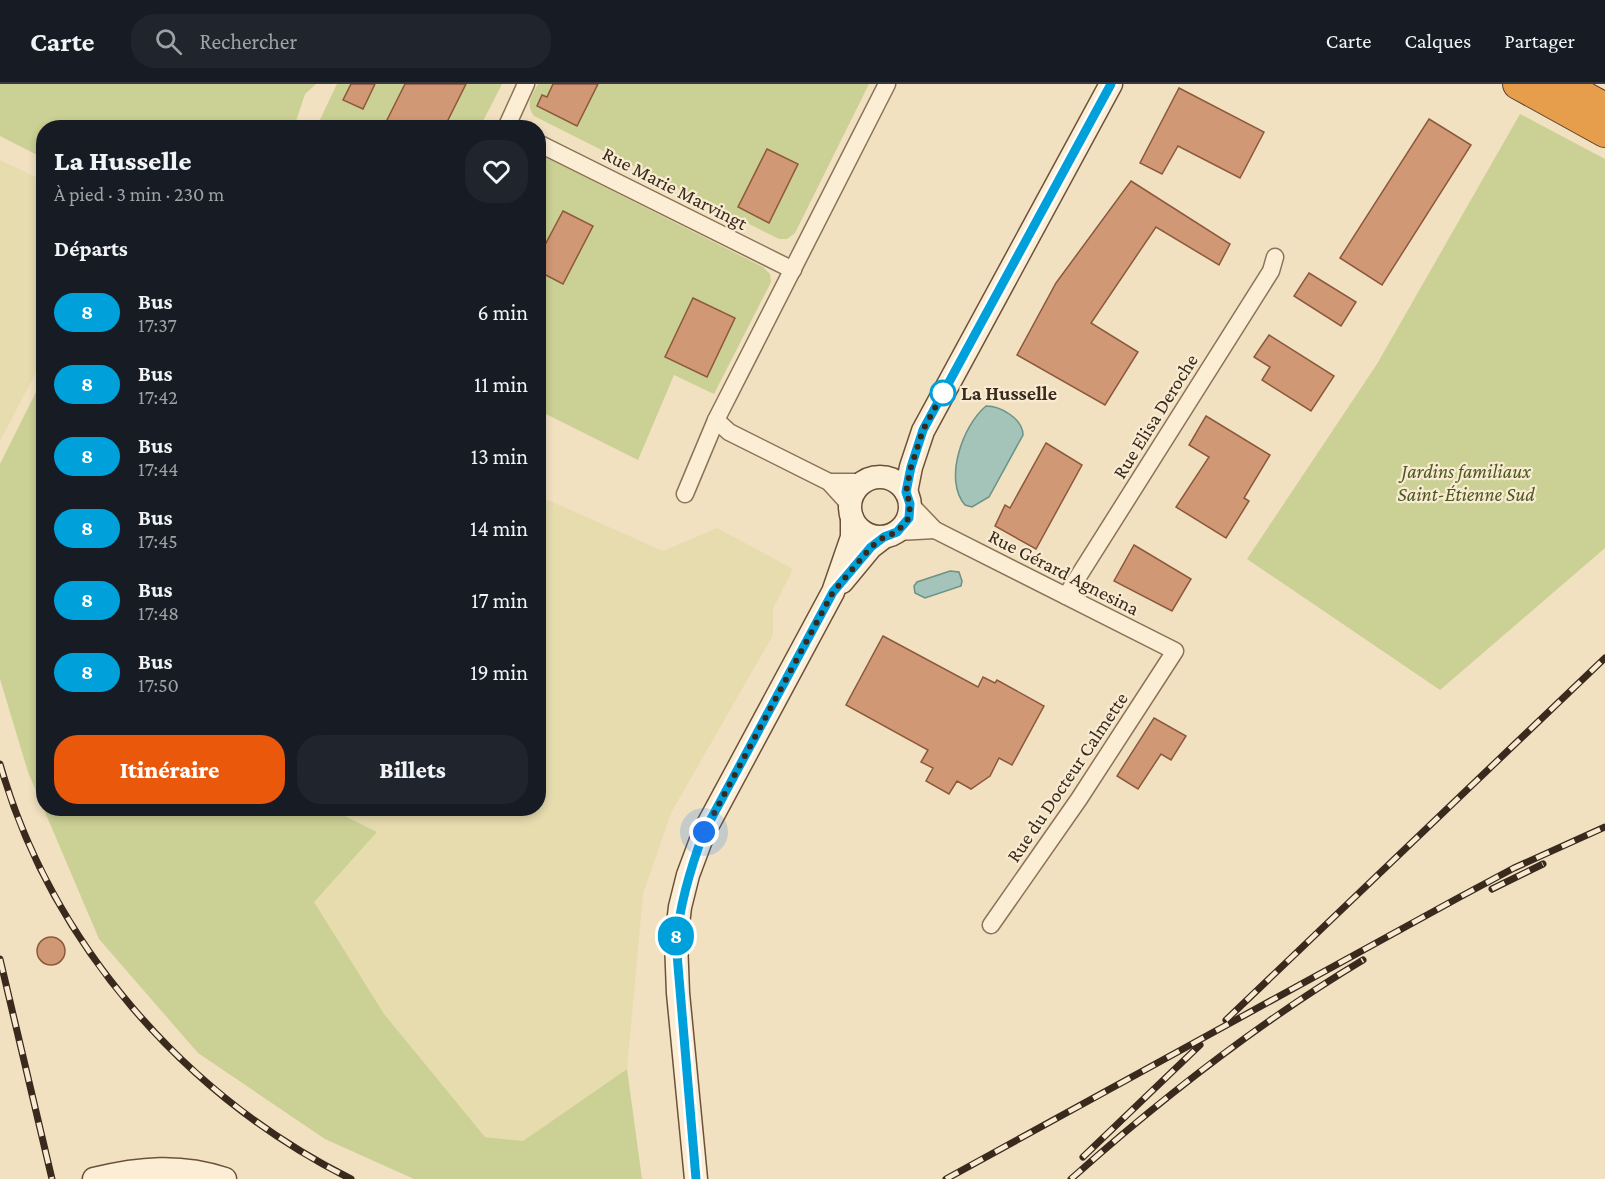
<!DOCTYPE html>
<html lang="fr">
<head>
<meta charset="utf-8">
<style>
	:root { --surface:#171b24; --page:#20242c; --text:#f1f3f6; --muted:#9ea1a6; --line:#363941; --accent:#ea580c }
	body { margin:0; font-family:"Crimson Pro",serif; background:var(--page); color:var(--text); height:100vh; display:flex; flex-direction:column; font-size:22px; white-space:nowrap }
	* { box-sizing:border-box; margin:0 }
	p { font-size:20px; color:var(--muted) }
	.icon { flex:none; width:33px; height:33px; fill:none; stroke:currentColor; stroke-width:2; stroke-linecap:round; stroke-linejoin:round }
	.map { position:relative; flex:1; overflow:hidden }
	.details { position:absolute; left:36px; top:36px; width:510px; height:696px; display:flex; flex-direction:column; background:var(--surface); border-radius:24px; box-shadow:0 3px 9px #0003 }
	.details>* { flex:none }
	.badge { padding:0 12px; border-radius:20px; font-size:21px; line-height:39px }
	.you { position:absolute; width:30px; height:30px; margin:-15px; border:4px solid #fff; border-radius:50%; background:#1a73e8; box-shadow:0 0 0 9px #1a73e833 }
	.map>.badge { position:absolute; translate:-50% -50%; box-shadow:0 0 0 3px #fff }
	h2 { padding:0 18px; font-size:22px; line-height:54px }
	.round { display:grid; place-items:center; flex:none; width:63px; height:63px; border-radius:24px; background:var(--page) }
	.overview { display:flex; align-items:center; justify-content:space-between; height:102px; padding:0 18px }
	h1 { font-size:28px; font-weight:800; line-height:45px }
	.button { display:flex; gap:12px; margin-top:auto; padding:12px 18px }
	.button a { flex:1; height:69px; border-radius:24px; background:var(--accent); color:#fff; font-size:24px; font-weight:800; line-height:69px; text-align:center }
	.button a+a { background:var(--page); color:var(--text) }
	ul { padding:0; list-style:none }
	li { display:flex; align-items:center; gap:18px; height:72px; padding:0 18px }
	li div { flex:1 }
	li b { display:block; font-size:22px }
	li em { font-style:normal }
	li .badge { min-width:66px; font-weight:700; text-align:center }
	header { display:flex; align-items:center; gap:36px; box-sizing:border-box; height:84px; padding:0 30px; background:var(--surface); border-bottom:2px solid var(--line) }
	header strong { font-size:28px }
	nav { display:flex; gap:33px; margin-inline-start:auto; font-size:21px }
	.search { width:420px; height:54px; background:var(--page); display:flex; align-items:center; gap:15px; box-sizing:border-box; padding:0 21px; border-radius:24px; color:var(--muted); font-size:22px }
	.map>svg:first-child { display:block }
</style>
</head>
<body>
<header>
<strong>Carte</strong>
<div class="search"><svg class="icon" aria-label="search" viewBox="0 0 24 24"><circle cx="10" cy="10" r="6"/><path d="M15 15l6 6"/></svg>Rechercher</div>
<nav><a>Carte</a><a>Calques</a><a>Partager</a></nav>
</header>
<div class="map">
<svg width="1605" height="1095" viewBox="0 0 1605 1095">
	<rect width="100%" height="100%" fill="#f1e1c1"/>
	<g fill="#e7dcae">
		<polygon points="0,76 44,97 43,275 0,357"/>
		<polygon points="539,412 663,467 717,444 793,485 773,525 773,551 671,729 643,810 627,985 523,1057 485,1053 384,930 313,818 377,748 331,725 538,724"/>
	</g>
	<g fill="#cbd094">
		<polygon points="0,0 316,0 305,10 294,43 44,44 43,74 0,52"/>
		<polygon points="337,0 502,0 480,43 316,44"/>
		<path d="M538 0H869L795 149 787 155H779L534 32C525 20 532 12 538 0Z"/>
		<polygon points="1520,30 1605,75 1605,464 1440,606 1247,475 1377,280"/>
		<polygon points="539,70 763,183 770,190 771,198 714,310 674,291 638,376 538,326"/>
		<polygon points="43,294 44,724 331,725 377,748 314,818 384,930 485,1053 523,1057 627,985 642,1095 414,1095 325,1055 198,969 99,855 28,688 0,595 0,380"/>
	</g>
	<g fill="#a4c3b9" stroke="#6a9287" stroke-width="1.5">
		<path d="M986 322C1001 322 1023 335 1023 351L989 413 972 423 965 421C943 396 963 341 986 322Z"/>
		<polygon points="950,487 959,488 962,497 961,502 925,514 915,509 914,502 917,498"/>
	</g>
	<g fill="#d19875" stroke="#8c593c" stroke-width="1.5">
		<polygon points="351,0 375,0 363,25 343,16"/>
		<polygon points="405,0 466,0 444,44 383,44"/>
		<polygon points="553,0 598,0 577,42 537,22 542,11 547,13"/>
		<polygon points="1179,4 1264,48 1240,94 1178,62 1162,90 1140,79"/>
		<polygon points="1429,35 1471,61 1382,201 1340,174"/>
		<polygon points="767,65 798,80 769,139 738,123"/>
		<polygon points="1131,97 1230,160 1219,181 1156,143 1091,239 1138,268 1105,321 1017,271 1056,199"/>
		<polygon points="563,127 593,142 563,200 538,187 538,174"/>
		<polygon points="1309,189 1356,218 1341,242 1294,212"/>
		<polygon points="693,214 735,234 707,293 665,273"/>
		<polygon points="1269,251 1334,292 1311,327 1262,296 1270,283 1254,273"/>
		<polygon points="1206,332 1270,371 1244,414 1249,417 1226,454 1176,423 1209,373 1189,361"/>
		<polygon points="1046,359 1082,381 1036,465 995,442 1005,421 1010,424"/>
		<polygon points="1134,461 1191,495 1172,527 1114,497"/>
		<polygon points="883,552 978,603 983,593 995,599 997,596 1044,622 1012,681 999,674 990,692 971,705 957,697 949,710 926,697 933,684 921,678 928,666 846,621"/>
		<polygon points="1154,634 1186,652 1171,676 1161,670 1138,705 1117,692"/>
		<circle cx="51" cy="867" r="14"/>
	</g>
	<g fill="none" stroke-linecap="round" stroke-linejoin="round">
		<defs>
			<g id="street">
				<polyline points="506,44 526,0"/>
				<polyline points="538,59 793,186"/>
				<polyline points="716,336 729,348 829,398 849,420"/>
				<polyline points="829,398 862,398"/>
				<polyline points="685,410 716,336 887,0"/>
				<polyline points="910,420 935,446 1175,567 1079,715 991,841"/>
				<polyline points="897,448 935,446"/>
				<polyline points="1066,512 1271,187 1275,173"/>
			</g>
			<g id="secondary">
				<circle cx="880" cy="423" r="30"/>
				<polyline points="906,408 911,383 923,347 1111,0"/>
				<polyline points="842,498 871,463 884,453"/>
				<path d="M94 1095C139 1084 180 1080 225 1095"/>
				<polyline points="696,1095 678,909 676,857 680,823 688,791 704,748 833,508 852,453 852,434"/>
			</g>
			<g id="highway">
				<polyline points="1518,0 1605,48"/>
				<polyline points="1561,0 1605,24"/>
			</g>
		</defs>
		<use href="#street" stroke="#8c7257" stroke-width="19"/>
		<use href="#secondary" stroke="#6d523b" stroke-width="25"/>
		<use href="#highway" stroke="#59402c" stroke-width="32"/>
		<use href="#street" stroke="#fbeed5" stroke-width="16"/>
		<use href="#secondary" stroke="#fbeed5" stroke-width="22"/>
		<use href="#highway" stroke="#e69d4c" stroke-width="30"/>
		<defs>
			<g id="rail">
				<path d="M0 680C51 859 185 1012 351 1095"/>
				<polyline points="1492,805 1543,780"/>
				<polyline points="0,875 52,1095"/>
				<polyline points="1226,936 1605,574"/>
				<polyline points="1083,1073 1200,961"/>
				<polyline points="946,1095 1458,814 1514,784 1605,743"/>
				<path d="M1071 1095C1163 1013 1258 939 1363 876"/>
			</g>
		</defs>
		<use href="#rail" stroke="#3a2a1d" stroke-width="7"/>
		<use href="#rail" stroke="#f8ebd1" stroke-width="4.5" stroke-dasharray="14" stroke-linecap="butt"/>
	</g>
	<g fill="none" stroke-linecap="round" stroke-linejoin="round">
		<defs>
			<path id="line" d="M696 1095 676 858C680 819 690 785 704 748L833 508 871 463 884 453 897 448 909 434 910 420 906 408 911 383 923 346 1111 0"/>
		</defs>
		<use href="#line" stroke="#fff" stroke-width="14"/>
		<use href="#line" stroke="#00a1db" stroke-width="9"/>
		<polyline stroke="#3a2a1d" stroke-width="6" stroke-dasharray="0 10.8" points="704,748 833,508 871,463 884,453 897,448 909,434 910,420 906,408 911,383 923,346 943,309"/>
	</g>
	<circle fill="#fff" stroke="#00a1db" stroke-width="3" cx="943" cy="309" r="12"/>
	<g text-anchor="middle" stroke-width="4.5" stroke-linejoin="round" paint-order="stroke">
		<g font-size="20" fill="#3a2a1d" stroke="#f8ebd1">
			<text transform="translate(675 104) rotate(27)" y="7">Rue Marie Marvingt</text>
			<text transform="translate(1155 332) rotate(-58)" y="7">Rue Elisa Deroche</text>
			<text transform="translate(1064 488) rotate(27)" y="7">Rue Gérard Agnesina</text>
			<text transform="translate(1067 693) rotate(-56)" y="7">Rue du Docteur Calmette</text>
		</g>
		<g font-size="20" font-weight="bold" fill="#3a2a1d" stroke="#f8ebd1" text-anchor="start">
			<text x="961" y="316">La Husselle</text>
		</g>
		<g font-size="20" font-style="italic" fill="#4c5822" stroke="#f8ebd1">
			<text x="1466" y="394">Jardins familiaux<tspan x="1466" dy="23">Saint-Étienne Sud</tspan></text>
		</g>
	</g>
</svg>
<div class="you" style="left:704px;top:748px"></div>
<b class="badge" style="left:676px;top:852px;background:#00a1db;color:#fff">8</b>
<section class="details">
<div class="overview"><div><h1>La Husselle</h1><p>À pied · 3 min · 230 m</p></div><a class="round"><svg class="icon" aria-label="heart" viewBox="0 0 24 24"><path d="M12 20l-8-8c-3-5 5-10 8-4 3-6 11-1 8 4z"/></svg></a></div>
<h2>Départs</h2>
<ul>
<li><span class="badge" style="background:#00a1db;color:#fff">8</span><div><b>Bus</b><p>17:37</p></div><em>6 min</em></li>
<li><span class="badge" style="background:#00a1db;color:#fff">8</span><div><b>Bus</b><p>17:42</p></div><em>11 min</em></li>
<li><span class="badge" style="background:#00a1db;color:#fff">8</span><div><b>Bus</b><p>17:44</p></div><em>13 min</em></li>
<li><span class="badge" style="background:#00a1db;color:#fff">8</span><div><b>Bus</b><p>17:45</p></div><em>14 min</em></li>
<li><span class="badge" style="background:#00a1db;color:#fff">8</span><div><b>Bus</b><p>17:48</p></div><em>17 min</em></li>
<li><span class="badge" style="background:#00a1db;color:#fff">8</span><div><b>Bus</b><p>17:50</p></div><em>19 min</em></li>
</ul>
<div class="button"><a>Itinéraire</a><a>Billets</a></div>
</section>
</div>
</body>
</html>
